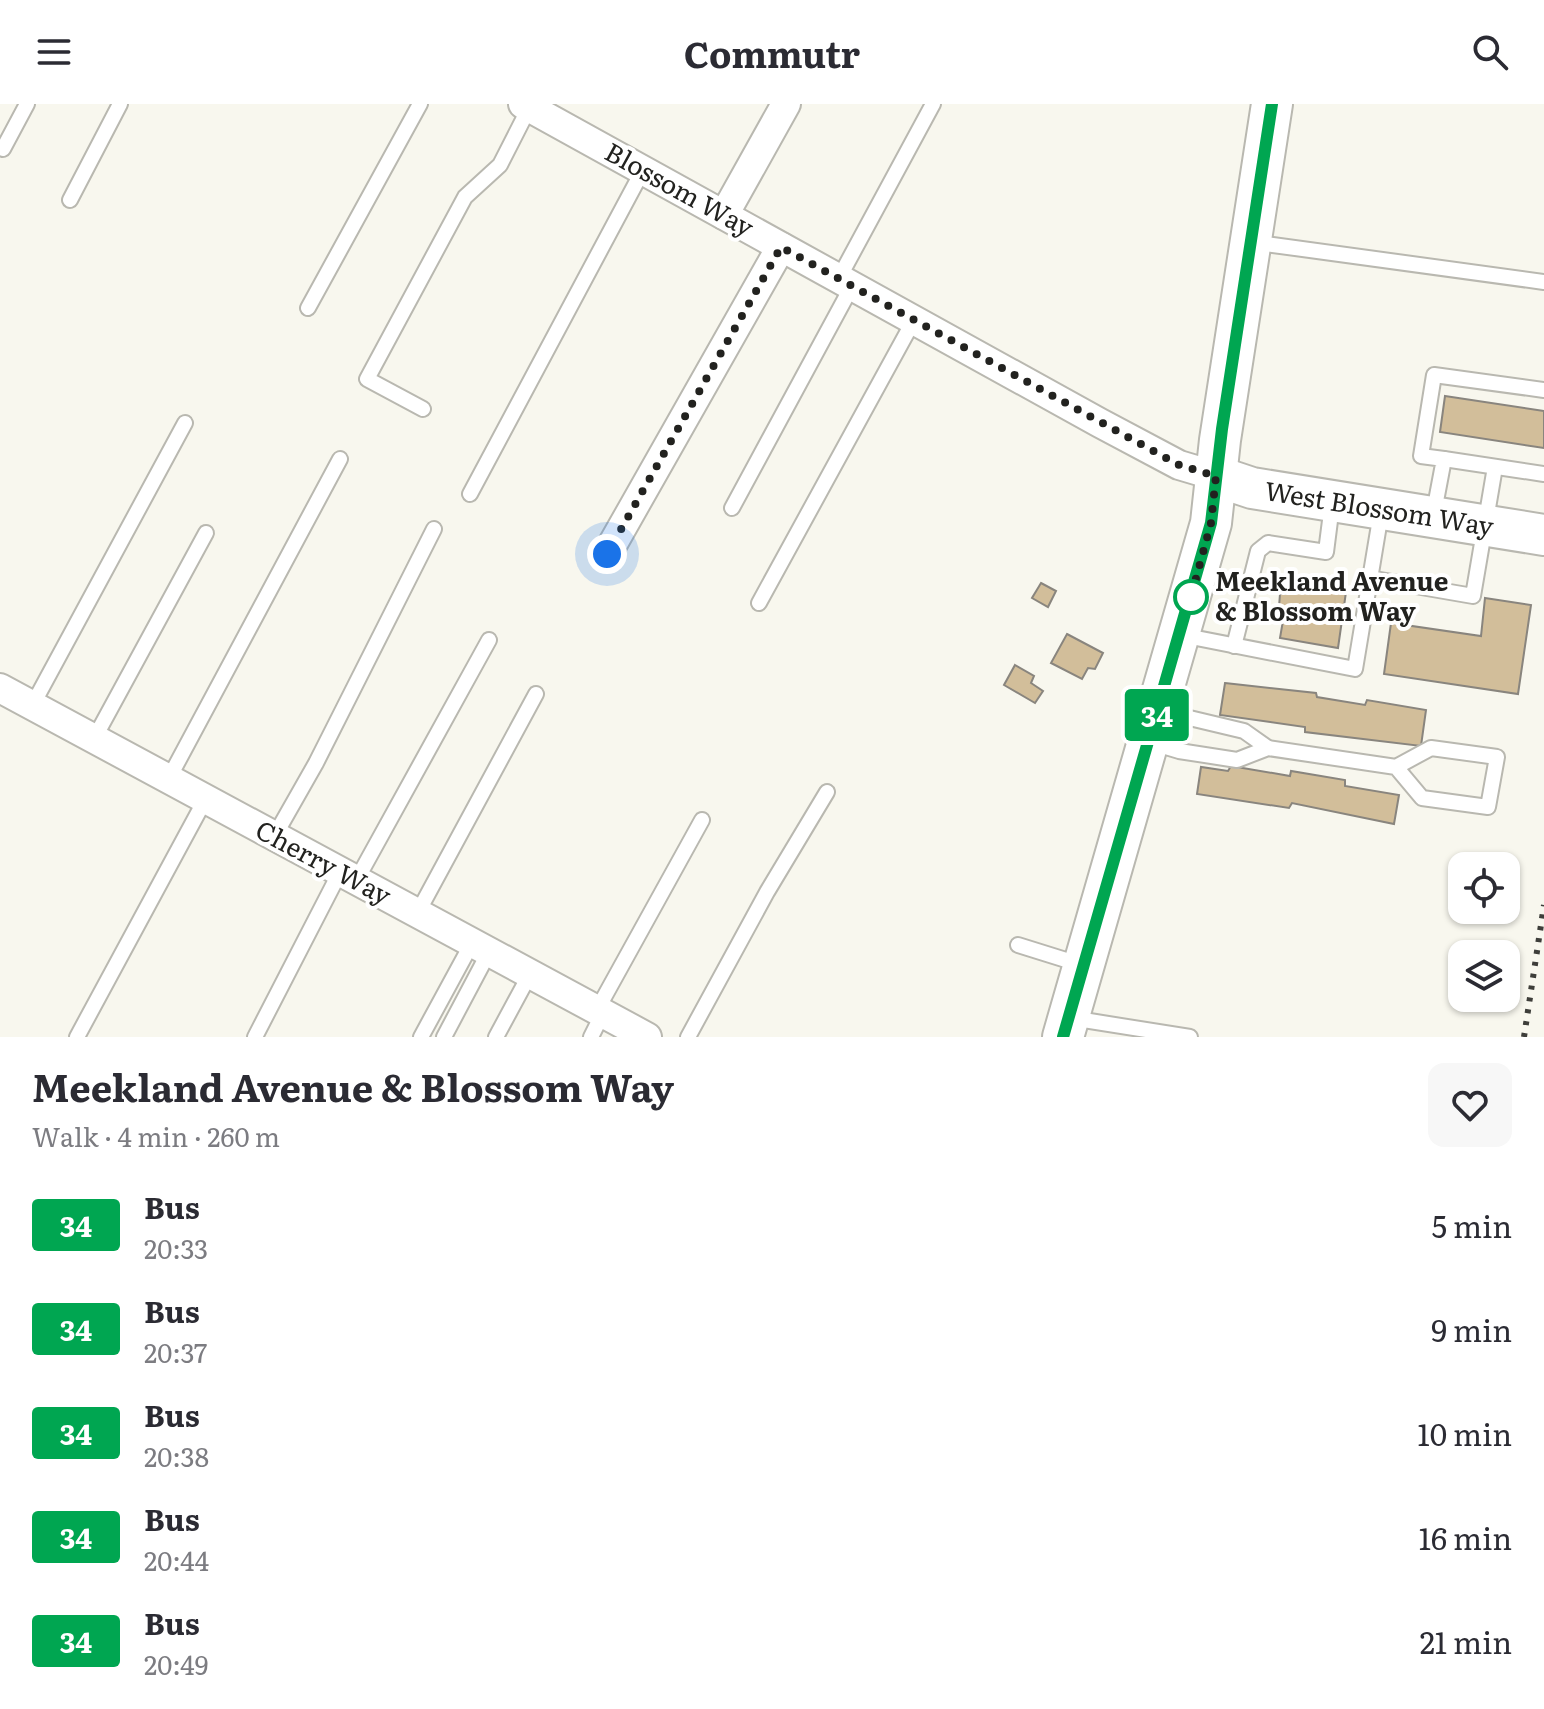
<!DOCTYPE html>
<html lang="en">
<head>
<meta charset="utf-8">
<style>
	:root { --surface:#fff; --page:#f7f7f7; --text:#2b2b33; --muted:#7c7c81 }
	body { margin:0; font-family:Literata,serif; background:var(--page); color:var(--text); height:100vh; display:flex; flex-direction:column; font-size:30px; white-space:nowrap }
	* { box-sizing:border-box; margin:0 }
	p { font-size:26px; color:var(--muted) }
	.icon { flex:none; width:44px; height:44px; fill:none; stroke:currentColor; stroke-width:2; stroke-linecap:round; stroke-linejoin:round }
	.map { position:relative; height:933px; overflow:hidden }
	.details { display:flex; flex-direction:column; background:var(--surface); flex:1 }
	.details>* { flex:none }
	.badge { padding:0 16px; border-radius:6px; font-size:28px; line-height:52px }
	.tools { position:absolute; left:1448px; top:748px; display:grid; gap:16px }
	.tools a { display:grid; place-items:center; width:72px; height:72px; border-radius:16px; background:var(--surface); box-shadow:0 2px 6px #0004; font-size:40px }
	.you { position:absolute; width:40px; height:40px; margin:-20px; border:6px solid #fff; border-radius:50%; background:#1a73e8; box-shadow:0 0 0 12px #1a73e833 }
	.map>.badge { position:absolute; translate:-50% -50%; box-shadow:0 0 0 4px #fff }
	.round { display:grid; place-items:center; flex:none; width:84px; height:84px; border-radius:16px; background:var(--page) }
	.head { display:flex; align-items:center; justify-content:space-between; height:136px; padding:0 32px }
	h1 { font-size:38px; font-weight:700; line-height:60px }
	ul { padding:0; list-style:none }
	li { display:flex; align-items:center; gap:24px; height:104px; padding:0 32px }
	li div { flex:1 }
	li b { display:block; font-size:30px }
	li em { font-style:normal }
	li .badge { min-width:88px; font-weight:700; text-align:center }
	header { display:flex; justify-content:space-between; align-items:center; height:104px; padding:0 32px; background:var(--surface); font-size:36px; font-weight:700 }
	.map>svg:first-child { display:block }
</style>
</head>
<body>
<header><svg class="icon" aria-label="menu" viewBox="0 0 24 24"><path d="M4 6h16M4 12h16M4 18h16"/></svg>Commutr<svg class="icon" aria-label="search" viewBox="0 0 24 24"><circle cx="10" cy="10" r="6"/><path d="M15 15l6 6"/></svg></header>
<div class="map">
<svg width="1544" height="933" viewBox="0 0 1544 933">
	<rect width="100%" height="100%" fill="#f8f7ee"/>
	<g fill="#d2be9a" stroke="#89857e" stroke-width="2">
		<polygon points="1445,292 1544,307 1544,344 1440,328"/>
		<polygon points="1288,477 1346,488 1338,544 1280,534 1285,505 1279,503 1280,490 1286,490"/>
		<polygon points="1041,479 1056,487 1048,503 1032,494"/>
		<polygon points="1485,494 1531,501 1518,590 1384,570 1391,519 1481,532"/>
		<polygon points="1067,530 1103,549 1095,565 1088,564 1082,575 1051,559"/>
		<polygon points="1015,561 1034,572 1031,579 1043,587 1035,599 1004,581"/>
		<polygon points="1225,579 1316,589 1317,593 1365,601 1367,596 1426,606 1421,642 1305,628 1305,623 1220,611"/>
		<polygon points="1231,662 1290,672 1291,667 1345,676 1345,682 1399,691 1394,720 1292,699 1289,704 1197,690 1201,663 1228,667"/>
	</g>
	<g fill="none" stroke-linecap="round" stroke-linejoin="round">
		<defs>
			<g id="lane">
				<polyline points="3,45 27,0"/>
				<polyline points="70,96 120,0"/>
				<polyline points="1251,138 1544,178"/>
				<polyline points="839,174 933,0"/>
				<polyline points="308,204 420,0"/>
				<polyline points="423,305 367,275 465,93 500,61 529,4"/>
				<polyline points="1444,355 1544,370"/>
				<polyline points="470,390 643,66"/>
				<polyline points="732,404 852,182"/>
				<polyline points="1433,413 1444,355 1421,352 1434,271 1544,286"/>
				<polyline points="1369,474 1473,492 1495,363"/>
				<polyline points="759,499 914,216"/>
				<polyline points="1181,531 1355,565 1381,409"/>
				<polyline points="1234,542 1258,447 1268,439 1326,448 1332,401"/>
				<polyline points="32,602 185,319"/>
				<polyline points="1160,607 1244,627 1268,644"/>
				<polyline points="94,635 206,429"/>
				<polyline points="1149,638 1179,647 1237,656 1268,644 1396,663 1422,694 1488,703 1497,653 1431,644 1396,663"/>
				<polyline points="168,676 340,355"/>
				<polyline points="274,733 316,659 434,425"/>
				<polyline points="356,777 489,536"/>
				<polyline points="417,810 536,590"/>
				<polyline points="1018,841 1082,861"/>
				<polyline points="597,906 702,716"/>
				<polyline points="1071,914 1190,933"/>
				<polyline points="77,933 205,696"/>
				<polyline points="255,933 340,768"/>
				<polyline points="421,933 472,839"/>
				<polyline points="444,933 489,848"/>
				<polyline points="496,933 530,870"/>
				<polyline points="591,933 603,909"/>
				<polyline points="688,933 767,788 827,688"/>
			</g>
			<g id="street">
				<polyline points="523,0 1100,319 1179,361 1216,372"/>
				<polyline points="724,111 786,0"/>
				<polyline points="607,450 781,143"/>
				<polyline points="0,584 647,933"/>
			</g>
			<g id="secondary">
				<polyline points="1216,372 1252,384 1544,431"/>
				<polyline points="1063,933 1211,419 1220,336 1272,0"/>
			</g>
		</defs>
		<use href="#lane" stroke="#b9b8b0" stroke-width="18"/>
		<use href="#street" stroke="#b9b8b0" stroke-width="32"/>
		<use href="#secondary" stroke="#b9b8b0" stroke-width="44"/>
		<use href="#lane" stroke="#fff" stroke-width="14"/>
		<use href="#street" stroke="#fff" stroke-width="28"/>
		<use href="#secondary" stroke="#fff" stroke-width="40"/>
		<polyline stroke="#3e3e3a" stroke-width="6" stroke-dasharray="4 8" stroke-linecap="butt" points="1524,933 1544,801"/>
	</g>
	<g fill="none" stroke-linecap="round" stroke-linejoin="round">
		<defs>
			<polyline id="line" points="1063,933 1211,419 1222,325 1272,0"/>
		</defs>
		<use href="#line" stroke="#fff" stroke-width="18"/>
		<use href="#line" stroke="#00a651" stroke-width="12"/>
		<polyline stroke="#22221f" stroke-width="8" stroke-dasharray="0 14.4" points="607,450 781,143 1179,361 1216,372 1211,419 1191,493"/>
	</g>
	<circle fill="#fff" stroke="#00a651" stroke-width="4" cx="1191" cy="493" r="16"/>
	<g text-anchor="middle" stroke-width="8" stroke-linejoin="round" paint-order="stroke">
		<g font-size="26" fill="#22221f" stroke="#fff">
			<text transform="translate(679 86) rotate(29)" y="9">Blossom Way</text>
			<text transform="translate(1379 405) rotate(9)" y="9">West Blossom Way</text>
			<text transform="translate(323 759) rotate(28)" y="9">Cherry Way</text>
		</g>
		<g font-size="26" font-weight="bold" fill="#22221f" stroke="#fff" text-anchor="start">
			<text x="1215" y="487">Meekland Avenue<tspan x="1215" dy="30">&amp; Blossom Way</tspan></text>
		</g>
	</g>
</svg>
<div class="tools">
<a><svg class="icon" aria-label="locate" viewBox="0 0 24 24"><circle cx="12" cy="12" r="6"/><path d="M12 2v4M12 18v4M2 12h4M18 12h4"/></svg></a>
<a><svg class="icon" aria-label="layers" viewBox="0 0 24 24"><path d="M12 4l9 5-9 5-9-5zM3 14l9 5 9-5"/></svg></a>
</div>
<div class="you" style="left:607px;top:450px"></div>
<b class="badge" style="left:1157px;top:611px;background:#00a651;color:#fff">34</b>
</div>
<section class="details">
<div class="head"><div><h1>Meekland Avenue &amp; Blossom Way</h1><p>Walk · 4 min · 260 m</p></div><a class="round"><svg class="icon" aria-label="heart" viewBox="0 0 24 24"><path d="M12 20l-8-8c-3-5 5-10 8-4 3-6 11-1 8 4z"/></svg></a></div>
<ul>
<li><span class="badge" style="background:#00a651;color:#fff">34</span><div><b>Bus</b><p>20:33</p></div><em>5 min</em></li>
<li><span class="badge" style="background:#00a651;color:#fff">34</span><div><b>Bus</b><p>20:37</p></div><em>9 min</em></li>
<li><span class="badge" style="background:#00a651;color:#fff">34</span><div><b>Bus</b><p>20:38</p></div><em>10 min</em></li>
<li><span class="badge" style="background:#00a651;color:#fff">34</span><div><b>Bus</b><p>20:44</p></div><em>16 min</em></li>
<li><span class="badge" style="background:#00a651;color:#fff">34</span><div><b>Bus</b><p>20:49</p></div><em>21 min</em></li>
</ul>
</section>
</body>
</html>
